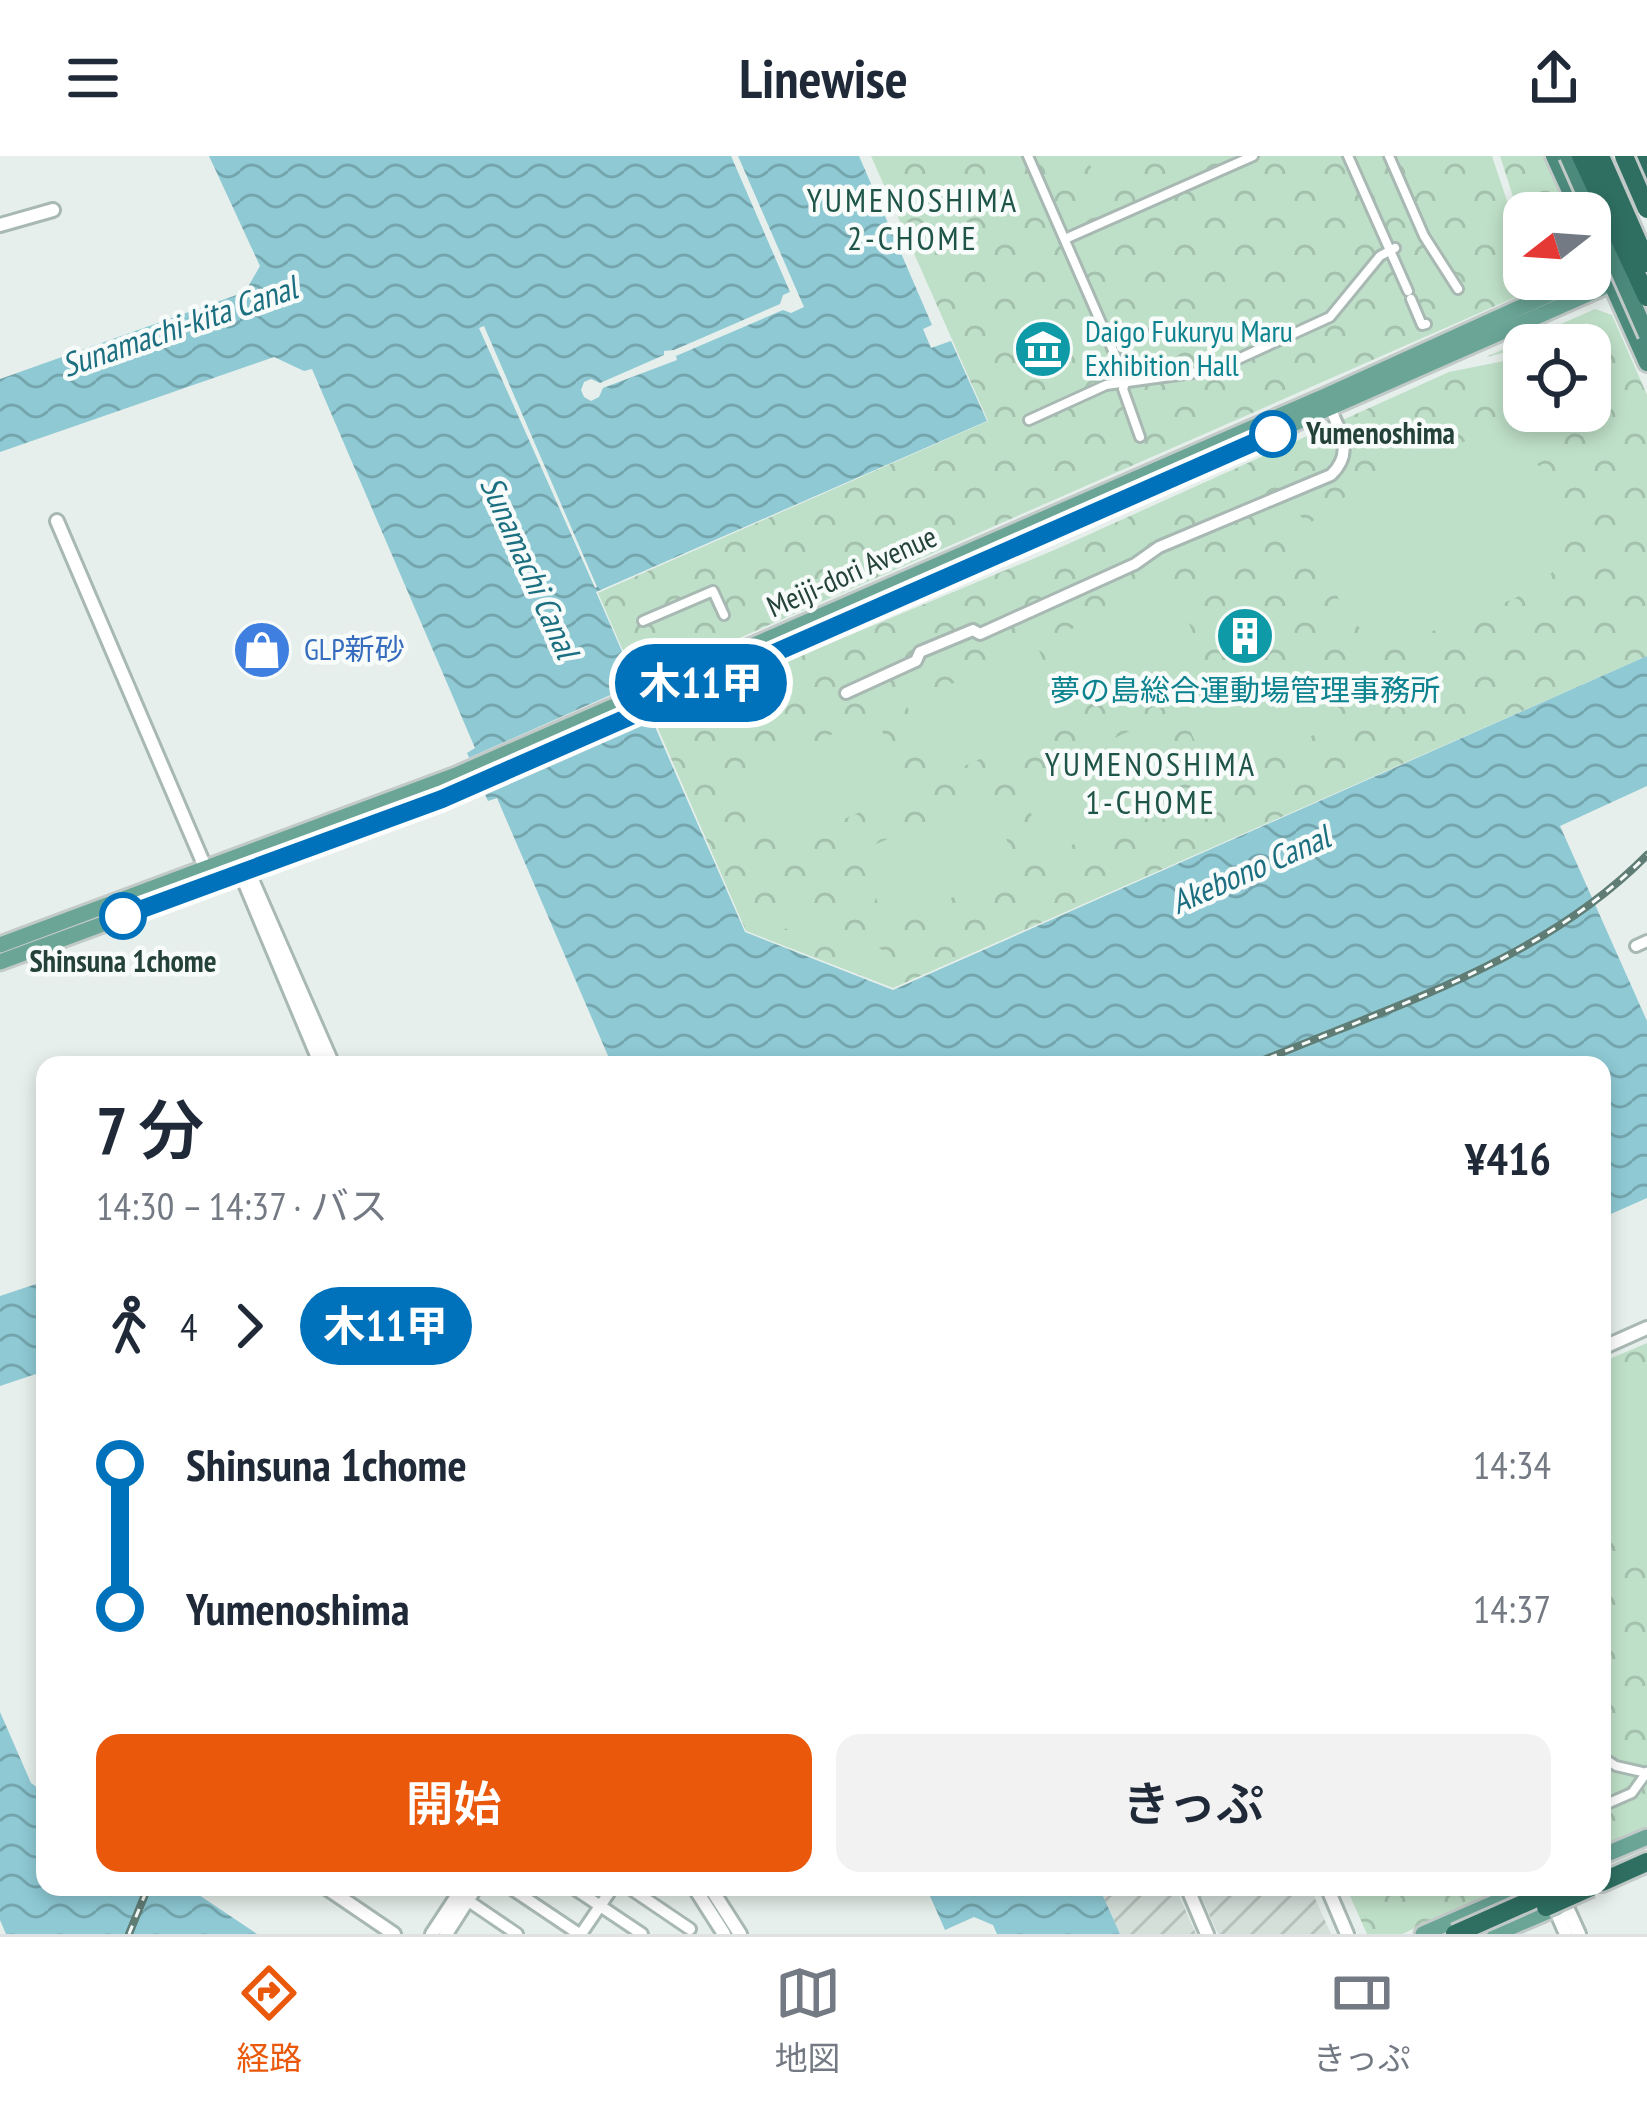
<!DOCTYPE html>
<html lang="ja">
<head>
<meta charset="utf-8">
<style>
	:root { --surface:#fff; --page:#f2f2f3; --text:#1f2937; --muted:#747a83; --line:#e0e1e3; --accent:#ea580c }
	body { margin:0; font-family:"PT Sans Narrow","Noto Sans JP",sans-serif; background:var(--page); color:var(--text); height:100vh; display:flex; flex-direction:column; font-size:45px; white-space:nowrap }
	* { box-sizing:border-box; margin:0 }
	p { font-size:39px; color:var(--muted) }
	.icon { flex:none; width:66px; height:66px; fill:none; stroke:currentColor; stroke-width:2; stroke-linecap:round; stroke-linejoin:round }
	.map { position:relative; flex:1; overflow:hidden }
	.side { position:absolute; left:36px; top:900px; width:1575px; height:840px; display:flex; flex-direction:column; background:var(--surface); border-radius:24px; box-shadow:0 6px 18px #0003 }
	.side>* { flex:none }
	.badge { padding:0 24px; border-radius:39px; font-size:42px; line-height:78px }
	.needle { width:78px; rotate:253deg }
	.controls { position:absolute; left:1503px; top:36px; display:grid; gap:24px }
	.controls a { display:grid; place-items:center; width:108px; height:108px; border-radius:24px; background:var(--surface); box-shadow:0 6px 18px #0003; font-size:60px }
	.map>.badge { position:absolute; translate:-50% -50%; box-shadow:0 0 0 6px #fff }
	.legs { display:flex; align-items:center; gap:18px; height:132px; padding:0 60px; font-size:39px }
	.legs p { margin-inline-start:auto }
	.head { display:flex; align-items:center; justify-content:space-between; height:204px; padding:0 60px }
	h1 { font-size:66px; font-weight:600; line-height:90px }
	.button { display:flex; gap:24px; margin-top:auto; padding:24px 60px }
	.button a { flex:1; height:138px; border-radius:24px; background:var(--accent); color:#fff; font-size:48px; font-weight:600; line-height:138px; text-align:center }
	.button a+a { background:var(--page); color:var(--text) }
	ul { padding:0 60px; list-style:none }
	li { display:flex; align-items:center; gap:42px; height:144px; font-size:45px }
	li i { display:grid; place-items:center; width:18px; height:100%; margin:0 15px; background:currentColor }
	li i::after { content:''; width:30px; height:30px; margin:-15px; border:9px solid; border-radius:50%; background:var(--surface) }
	li p { margin-inline-start:auto }
	li:first-child i { background:linear-gradient(#0000 50%,currentColor 0) }
	li:last-child i { background:linear-gradient(currentColor 50%,#0000 0) }
	header { display:flex; justify-content:space-between; align-items:center; height:156px; padding:0 60px; background:var(--surface); font-size:54px; font-weight:600 }
	.tabs { display:flex; justify-content:space-around; align-items:center; height:168px; border-top:3px solid var(--line); background:var(--surface); font-size:33px; color:var(--muted) }
	.tabs a { display:grid; justify-items:center; gap:6px }
	.tabs .on { color:var(--accent) }
	.map>svg:first-child { display:block }
</style>
</head>
<body>
<header><svg class="icon" aria-label="menu" viewBox="0 0 24 24"><path d="M4 6h16M4 12h16M4 18h16"/></svg>Linewise<svg class="icon" aria-label="share" viewBox="0 0 24 24"><path d="M12 15V3M7 8l5-5 5 5M5 13v7h14v-7"/></svg></header>
<div class="map">
<svg width="1647" height="1778" viewBox="0 0 1647 1778">
	<defs>
		<pattern id="industrial-furrows" width="10" height="10" patternUnits="userSpaceOnUse" patternTransform="scale(3)"><rect width="10" height="10" fill="#d4dfda"/><path d="M-1 1l2-2M0 10L10 0M9 11l2-2" fill="none" stroke="#b6c1bc"/></pattern>
		<pattern id="forest-crowns" width="20" height="18" patternUnits="userSpaceOnUse" patternTransform="scale(3)"><rect width="20" height="18" fill="#bfe0c8"/><path d="M2 6a3 3 0 1 1 6 0M12 15a3 3 0 1 1 6 0" fill="none" stroke="#a4c1ad"/></pattern>
		<pattern id="water-waves" width="16" height="10" patternUnits="userSpaceOnUse" patternTransform="scale(3)"><rect width="16" height="10" fill="#8ec9d4"/><path d="M0 5q4-4 8 0t8 0" fill="none" stroke="#74a5ad"/></pattern>
	</defs>
	<rect width="100%" height="100%" fill="#e6efeb"/>
	<g fill="url(#industrial-furrows)">
		<polygon points="1099,1731 1175,1731 1196,1778 1120,1778"/>
		<polygon points="1197,1731 1310,1731 1331,1778 1218,1778"/>
	</g>
	<g fill="url(#forest-crowns)">
		<polygon points="871,0 1492,0 1509,51 1518,138 1523,135 1516,50 1500,0 1543,0 1568,57 1524,57 1524,123 1557,123 637,527 598,437 988,265"/>
		<path d="M1595 153 1612 159 1647 239V500L893 832 746 775 653 561 1059 392 1449 216 1524 201V255H1590V189H1581L1591 182 1595 171 1586 167C1576 186 1544 189 1524 189V192L1486 201Z"/>
		<polygon points="1647,1187 1647,1670 1602,1690 1602,1206"/>
		<polygon points="1346,1731 1508,1731 1402,1778 1367,1778"/>
	</g>
	<g fill="#bfe0c8">
		<polygon points="1086,0 1160,0 1098,27"/>
		<path d="M1525 259 1544 304 1537 308C1570 341 1583 396 1540 428 1523 441 1501 447 1482 456 1410 487 1348 510 1328 407L1318 411 1307 388 1286 374 1299 359 1309 368 1354 334Z"/>
		<polygon points="1172,429 1205,504 1100,550 1067,475"/>
		<polygon points="1037,490 1069,564 939,621 906,548"/>
		<polygon points="1308,500 1338,568 1212,624 1182,556"/>
		<polygon points="875,559 908,635 778,692 745,617"/>
		<polygon points="1146,568 1179,642 1049,699 1017,625"/>
		<polygon points="987,639 1019,712 888,770 856,697"/>
		<polygon points="772,751 888,796 882,811 767,765"/>
		<path d="M1629 1215 1647 1246V1380C1627 1387 1615 1375 1602 1361V1221Z"/>
	</g>
	<g fill="url(#water-waves)">
		<polygon points="209,0 859,0 932,169 923,173 931,192 951,185 987,265 596,436 745,776 893,834 1647,500 1647,630 1560,670 1647,865 1647,1042 1602,1062 1602,909 612,909 497,642 488,645 467,597 475,592 312,213 304,215 274,201 0,296 0,223 245,136 260,110"/>
		<polygon points="45,1125 45,1215 0,1230 0,1140"/>
		<polygon points="0,1556 31,1627 45,1637 45,1731 187,1731 257,1778 6,1778 0,1764"/>
		<polygon points="926,1731 1099,1731 1120,1778 997,1778 993,1769 974,1761 945,1774"/>
	</g>
	<g fill="#e6efeb">
		<polygon points="731,0 738,0 804,151 791,157 783,154 676,200 677,204 603,232 599,241 591,245 584,241 581,234 584,226 591,223 600,227 664,199 664,195 674,194 780,148 783,139 790,136"/>
		<polygon points="484,170 597,431 595,432 479,172"/>
		<polygon points="642,525 656,558 478,637 464,604"/>
	</g>
	<g fill="none" stroke-linecap="round" stroke-linejoin="round">
		<defs>
			<g id="pedestrian">
				<polyline points="1028,0 1126,224 1123,233 1140,281"/>
				<polyline points="1348,0 1408,135"/>
				<polyline points="1389,0 1424,80 1458,133"/>
				<polyline points="1065,83 1253,0"/>
				<polyline points="1411,143 1422,169 1426,168"/>
				<polyline points="1029,264 1106,229 1214,214 1330,161 1380,100 1395,92"/>
				<polyline points="643,465 713,435 724,459"/>
				<polyline points="1602,1601 1616,1610 1647,1617"/>
				<polyline points="1602,1650 1632,1637 1647,1616"/>
			</g>
			<g id="minor">
				<path d="M846 537 916 505 920 496 973 474 980 478 1135 408 1159 391 1331 319C1354 297 1341 277 1330 252"/>
				<polyline points="1636,790 1647,785"/>
				<polyline points="509,1731 579,1778"/>
				<polyline points="572,1731 642,1778"/>
				<polyline points="628,1731 690,1773"/>
				<polyline points="467,1744 517,1778"/>
				<polyline points="581,1778 613,1731"/>
			</g>
			<g id="tertiary">
				<polyline points="0,69 53,54"/>
				<polyline points="57,365 211,725"/>
				<polyline points="246,710 333,909"/>
				<polyline points="239,713 321,909"/>
				<polyline points="1602,1192 1647,1172"/>
				<polyline points="325,1731 394,1778"/>
				<polyline points="694,1731 724,1778"/>
				<polyline points="710,1731 740,1778"/>
				<polyline points="1187,1731 1207,1778"/>
				<polyline points="1327,1731 1347,1778"/>
				<polyline points="1561,1738 1579,1778"/>
				<polyline points="1552,1746 1566,1778"/>
				<polyline points="432,1778 463,1731"/>
				<polyline points="446,1778 476,1731"/>
			</g>
			<g id="primary">
				<polyline points="0,789 456,619 1325,240 1583,123"/>
				<polyline points="0,806 442,643 1622,123"/>
				<polyline points="1602,1700 1647,1681"/>
				<polyline points="1423,1778 1531,1731"/>
				<polyline points="1495,1778 1558,1751"/>
			</g>
			<g id="trunk">
				<polyline points="1554,0 1580,57"/>
				<polyline points="1590,79 1647,207"/>
			</g>
			<g id="motorway">
				<polyline points="1641,0 1647,14"/>
				<polyline points="1602,1726 1647,1706"/>
			</g>
		</defs>
		<use href="#pedestrian" stroke="#a8b8b2" stroke-width="14"/>
		<use href="#minor" stroke="#a8b8b2" stroke-width="16"/>
		<use href="#tertiary" stroke="#a8b8b2" stroke-width="18"/>
		<use href="#primary" stroke="#c2cac8" stroke-width="21"/>
		<use href="#trunk" stroke="#c2cac8" stroke-width="22"/>
		<use href="#motorway" stroke="#c2cac8" stroke-width="24"/>
		<use href="#pedestrian" stroke="#fff" stroke-width="8"/>
		<use href="#minor" stroke="#fff" stroke-width="10"/>
		<use href="#tertiary" stroke="#fff" stroke-width="12"/>
		<use href="#primary" stroke="#6aa596" stroke-width="15"/>
		<use href="#trunk" stroke="#4c8a7c" stroke-width="16"/>
		<use href="#motorway" stroke="#2f6f62" stroke-width="18"/>
		<defs>
			<g id="rail">
				<path d="M1252 909C1388 851 1541 807 1647 699"/>
				<polyline points="129,1778 148,1731"/>
			</g>
		</defs>
		<use href="#rail" stroke="#5f7d75" stroke-width="8"/>
		<use href="#rail" stroke="#f7fbf9" stroke-width="3" stroke-dasharray="9" stroke-linecap="butt"/>
		<defs>
			<polyline id="trunk-bridge" points="1568,0 1647,179"/>
			<g id="motorway-bridge">
				<polyline points="1581,0 1647,141"/>
				<polyline points="1600,0 1647,107"/>
				<polyline points="1624,0 1647,53"/>
				<polyline points="1546,1751 1591,1731"/>
				<polyline points="1455,1778 1561,1731"/>
			</g>
		</defs>
		<use href="#trunk-bridge" stroke="#c2cac8" stroke-width="22" stroke-linecap="butt"/>
		<use href="#motorway-bridge" stroke="#c2cac8" stroke-width="24" stroke-linecap="butt"/>
		<use href="#trunk-bridge" stroke="#4c8a7c" stroke-width="16"/>
		<use href="#motorway-bridge" stroke="#2f6f62" stroke-width="18"/>
	</g>
	<g fill="none" stroke-linecap="round" stroke-linejoin="round">
		<defs>
			<polyline id="line-1" points="123,760 442,643 1273,278"/>
		</defs>
		<use href="#line-1" stroke="#fff" stroke-width="27"/>
		<use href="#line-1" stroke="#0072bc" stroke-width="18"/>
	</g>
	<defs>
		<symbol id="museum-disc" viewBox="-11 -11 22 22"><circle r="9.5" fill="#0f9aa8" stroke="#f7fbf9"/><path d="M0-6L6-3V-2H-6V-3ZM-5-1h2V3h-2ZM-1-1h2V3h-2ZM3-1h2V3H3ZM-6 4H6V6H-6Z" fill="#fff"/></symbol>
		<symbol id="building-disc" viewBox="-11 -11 22 22"><circle r="9.5" fill="#0f9aa8" stroke="#f7fbf9"/><path d="M-4-6H4V6H1V3H-1V6H-4ZM-2.5-4.3h1.7v1.8h-1.7ZM.8-4.3h1.7v1.8H.8ZM-2.5-1h1.7V.8h-1.7ZM.8-1h1.7V.8H.8Z" fill="#fff"/></symbol>
		<symbol id="shop-disc" viewBox="-11 -11 22 22"><circle r="9.5" fill="#3f7fe0" stroke="#f7fbf9"/><path d="M-5-2.5h2.3a2.7 3.5 0 0 1 5.4 0H5L5.5 6h-11ZM-1.5-2.5h3a1.5 2.3 0 0 0-3 0Z" fill="#fff"/></symbol>
	</defs>
	<g fill-rule="evenodd">
		<use href="#museum-disc" x="1010" y="160" width="66" height="66"/>
		<use href="#building-disc" x="1212" y="447" width="66" height="66"/>
		<use href="#shop-disc" x="229" y="461" width="66" height="66"/>
	</g>
	<g fill="#fff" stroke="#0072bc" stroke-width="6">
		<circle cx="1273" cy="278" r="21"/>
		<circle cx="123" cy="760" r="21"/>
	</g>
	<g text-anchor="middle" stroke-width="9" stroke-linejoin="round" paint-order="stroke">
		<g font-size="30" fill="#0d838f" stroke="#f7fbf9" text-anchor="start">
			<text x="1085" y="186">Daigo Fukuryu Maru<tspan x="1085" dy="34">Exhibition Hall</tspan></text>
			<text x="1245" y="545" text-anchor="middle">夢の島総合運動場管理事務所</text>
		</g>
		<g font-size="30" font-weight="bold" fill="#24423a" stroke="#f7fbf9" text-anchor="start">
			<text x="1306" y="288">Yumenoshima</text>
			<text x="123" y="816" text-anchor="middle">Shinsuna 1chome</text>
		</g>
		<g font-size="30" fill="#24423a" stroke="#f7fbf9">
			<text transform="translate(852 416) rotate(-24)" y="10">Meiji-dori Avenue</text>
		</g>
		<g font-size="30" fill="#366cbe" stroke="#f7fbf9" text-anchor="start">
			<text x="304" y="504">GLP新砂</text>
		</g>
		<g font-size="33" letter-spacing="3" fill="#1f5548" stroke="#f7fbf9">
			<text x="913" y="56">YUMENOSHIMA<tspan x="913" dy="38">2-CHOME</tspan></text>
			<text x="1151" y="620">YUMENOSHIMA<tspan x="1151" dy="38">1-CHOME</tspan></text>
		</g>
		<g font-size="33" font-style="italic" fill="#1c6f80" stroke="#f7fbf9">
			<text transform="translate(179 170) rotate(-19)" y="12">Sunamachi-kita Canal</text>
			<text transform="translate(530 411) rotate(66)" y="12">Sunamachi Canal</text>
			<text transform="translate(1250 713) rotate(-24)" y="12">Akebono Canal</text>
		</g>
	</g>
</svg>
<div class="controls">
<a><svg class="needle" viewBox="-14 -14 28 28"><path d="M0-13l5 13h-10z" fill="#e53935"/><path d="M0 13l5-13h-10z" fill="#747a83"/></svg></a>
<a><svg class="icon" aria-label="locate" viewBox="0 0 24 24"><circle cx="12" cy="12" r="6"/><path d="M12 2v4M12 18v4M2 12h4M18 12h4"/></svg></a>
</div>
<b class="badge" style="left:701px;top:527px;background:#0072bc;color:#fff">木11甲</b>
<section class="side">
<div class="head"><div><h1>7 分</h1><p>14:30 – 14:37 · バス</p></div><b>¥416</b></div>
<div class="legs"><svg class="icon" aria-label="walk" viewBox="0 0 24 24"><circle cx="13" cy="4" r="2"/><path d="M13 8l-2 6 4 7M11 14l-3 7M7 12l3-4h3l4 4"/></svg>4<svg class="icon" aria-label="forward" viewBox="0 0 24 24"><path d="M9 5l7 7-7 7"/></svg><b class="badge" style="background:#0072bc;color:#fff">木11甲</b></div>
<ul>
<li><i style="color:#0072bc"></i><b>Shinsuna 1chome</b><p>14:34</p></li>
<li><i style="color:#0072bc"></i><b>Yumenoshima</b><p>14:37</p></li>
</ul>
<div class="button"><a>開始</a><a>きっぷ</a></div>
</section>
</div>
<nav class="tabs">
<a class="on"><svg class="icon" aria-label="directions" viewBox="0 0 24 24"><path d="M12 3l9 9-9 9-9-9zM9 14v-3h6M13 9l2 2-2 2"/></svg>経路</a>
<a><svg class="icon" aria-label="map" viewBox="0 0 24 24"><path d="M3 6l6-2 6 2 6-2v14l-6 2-6-2-6 2zM9 4v14M15 6v14"/></svg>地図</a>
<a><svg class="icon" aria-label="tickets" viewBox="0 0 24 24"><path d="M3 7h18v10H3zM15 7v10"/></svg>きっぷ</a>
</nav>
</body>
</html>
